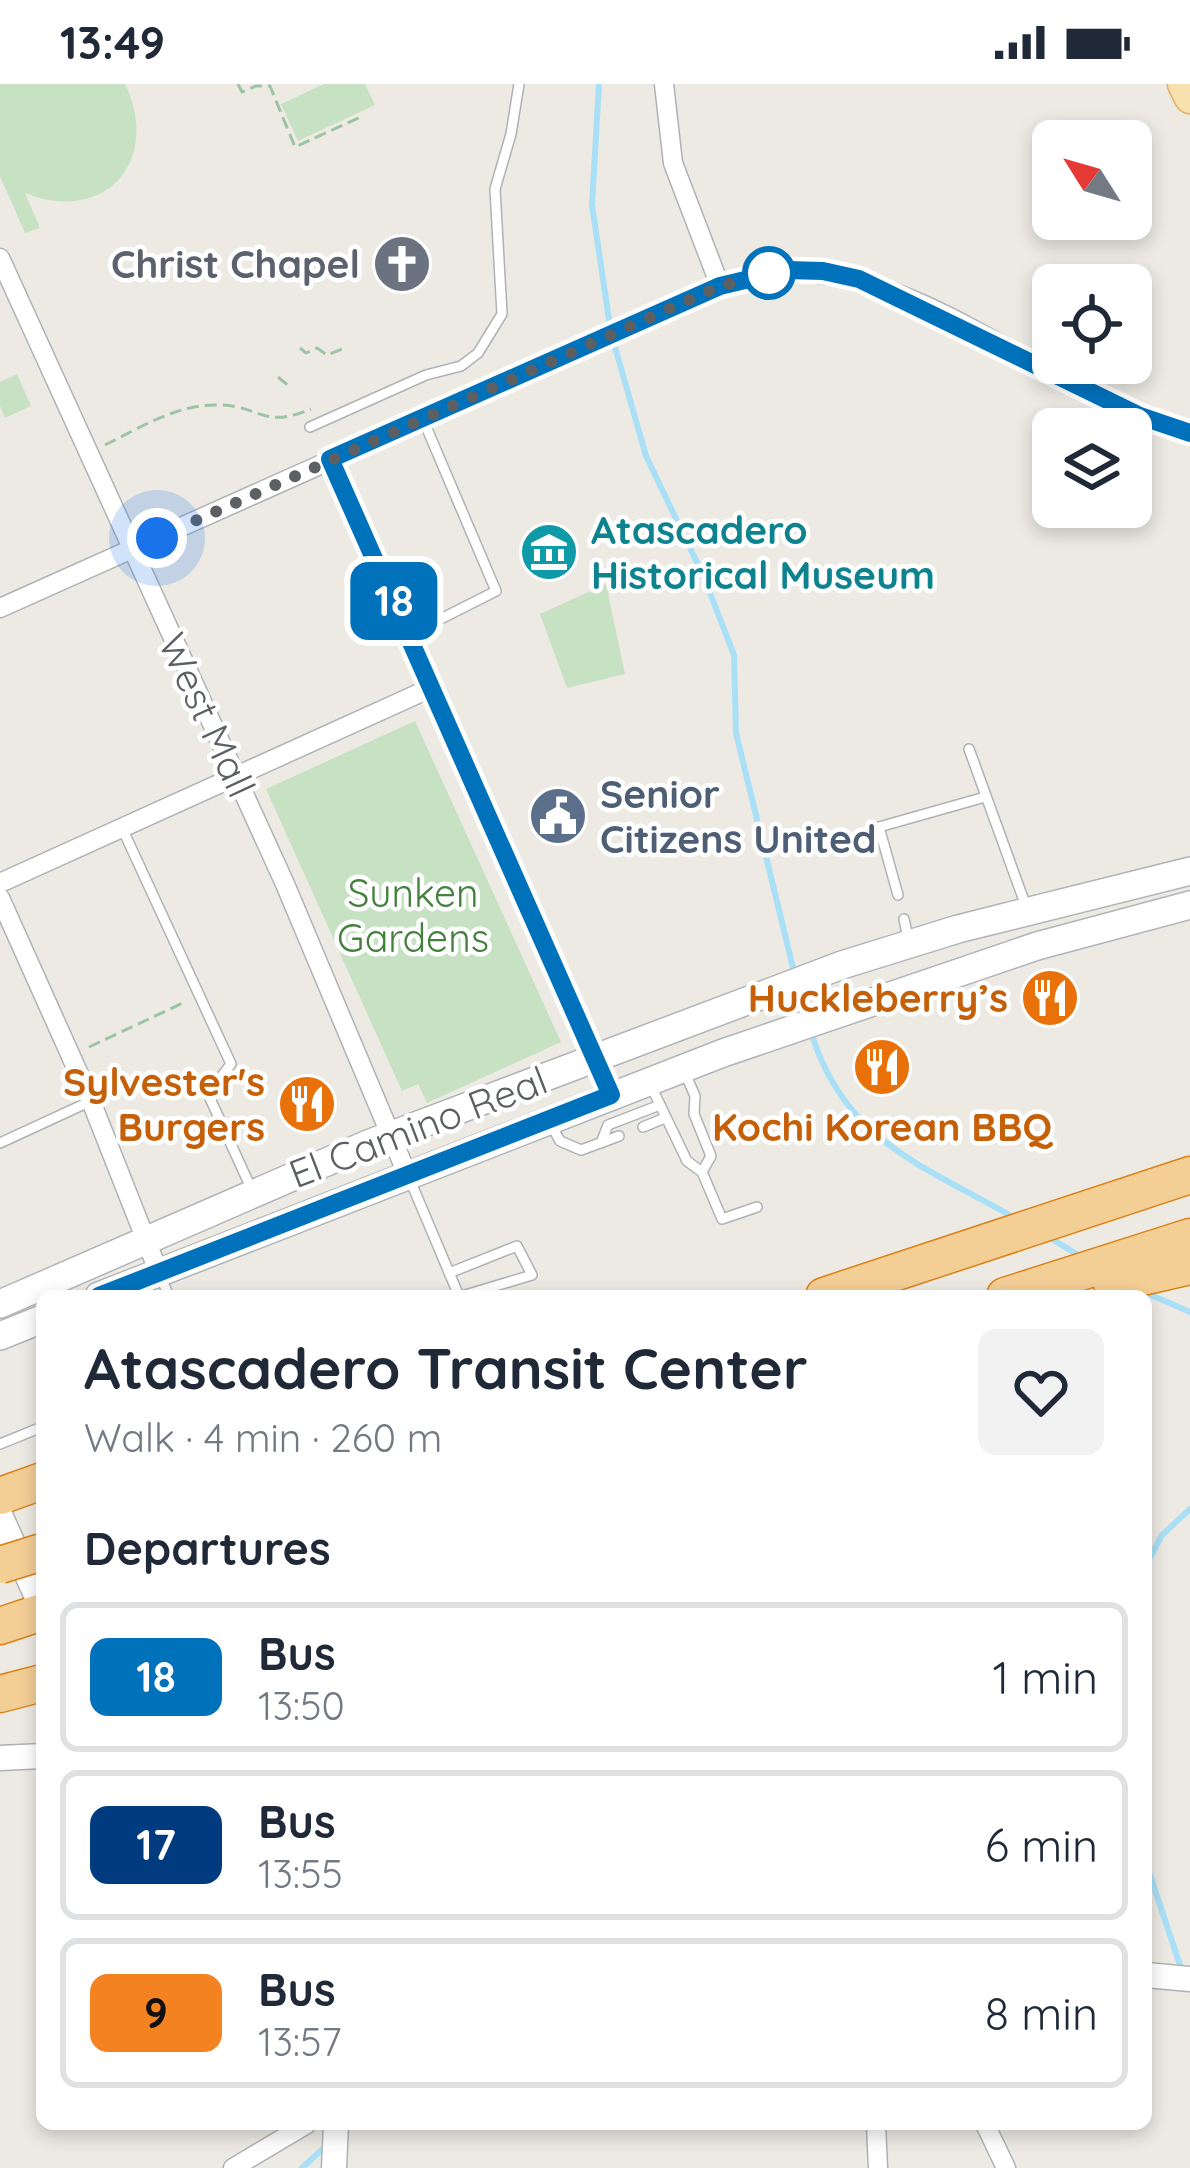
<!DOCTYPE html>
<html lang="en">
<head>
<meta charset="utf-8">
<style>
	:root { --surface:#fff; --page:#f2f2f3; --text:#1f2937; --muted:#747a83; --line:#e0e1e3 }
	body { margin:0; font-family:Quicksand,sans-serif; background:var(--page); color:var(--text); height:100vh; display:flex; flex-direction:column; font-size:45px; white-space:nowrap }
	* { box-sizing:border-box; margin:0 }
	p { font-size:39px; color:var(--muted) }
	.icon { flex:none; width:66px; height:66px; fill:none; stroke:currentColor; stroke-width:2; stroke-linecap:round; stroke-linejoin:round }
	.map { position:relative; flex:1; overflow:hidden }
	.sheet { position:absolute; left:36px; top:1206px; width:1116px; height:840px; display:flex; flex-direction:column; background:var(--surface); border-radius:18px; box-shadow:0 6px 18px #0003 }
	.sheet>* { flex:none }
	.badge { padding:0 24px; border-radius:18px; font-size:42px; line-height:78px }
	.needle { width:78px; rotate:307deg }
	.controls { position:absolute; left:1032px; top:36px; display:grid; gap:24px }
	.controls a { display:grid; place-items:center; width:120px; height:120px; border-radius:18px; background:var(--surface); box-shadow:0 6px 18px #0003; font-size:60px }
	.you { position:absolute; width:60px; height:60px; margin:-30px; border:9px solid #fff; border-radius:50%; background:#1a73e8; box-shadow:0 0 0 18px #1a73e833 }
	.map>.badge { position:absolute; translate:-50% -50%; box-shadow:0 0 0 6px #fff }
	h2 { padding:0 48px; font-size:45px; line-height:108px }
	.round { display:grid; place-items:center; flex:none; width:126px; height:126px; border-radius:18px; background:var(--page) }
	.summary { display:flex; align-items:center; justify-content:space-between; height:204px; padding:0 48px }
	h1 { font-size:57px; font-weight:800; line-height:90px }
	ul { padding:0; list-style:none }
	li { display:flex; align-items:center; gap:36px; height:150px; margin:0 24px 18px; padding:0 24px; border:6px solid var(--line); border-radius:18px }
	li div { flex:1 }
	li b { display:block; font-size:45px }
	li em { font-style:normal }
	li .badge { min-width:132px; font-weight:700; text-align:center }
	.status { display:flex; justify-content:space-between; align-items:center; height:84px; padding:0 60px; background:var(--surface); direction:ltr }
	.status svg { height:33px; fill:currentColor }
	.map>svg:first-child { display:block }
</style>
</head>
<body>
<div class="status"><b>13:49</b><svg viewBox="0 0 49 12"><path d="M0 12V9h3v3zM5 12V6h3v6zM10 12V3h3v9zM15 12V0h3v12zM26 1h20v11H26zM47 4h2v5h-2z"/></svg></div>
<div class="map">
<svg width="1190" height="2084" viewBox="0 0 1190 2084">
	<rect width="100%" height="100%" fill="#edeae4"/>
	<g fill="#c7e2c3">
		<path d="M0 0H125C162 77 105 141 25 109L40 144 25 149 0 92Z"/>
		<polygon points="324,0 365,0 375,21 298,57 281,20"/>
		<polygon points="17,290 31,322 5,334 0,322 0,298"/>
		<polygon points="606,500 625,590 567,604 540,530"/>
		<polygon points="415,637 561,958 427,1019 418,1000 402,1007 266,705"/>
	</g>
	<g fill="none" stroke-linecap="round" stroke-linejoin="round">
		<g stroke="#aae0f7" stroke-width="6">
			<polyline points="599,0 592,121 611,249 646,372 703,491 734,571 736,649 795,892"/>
			<polyline points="798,905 806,933"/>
			<path d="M810 945C843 1057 921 1080 1013 1133"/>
			<polyline points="1045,1151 1080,1172"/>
			<polyline points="1144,1208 1190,1228"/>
			<polyline points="1146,1481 1162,1451 1190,1425"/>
			<polyline points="1146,1779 1183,1890"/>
			<polyline points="302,2084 326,2062"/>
		</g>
		<defs>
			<g id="service">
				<polyline points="310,343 426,291 461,282 478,269 502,230 495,105 511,50 519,0"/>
				<polyline points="409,551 496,507 422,333"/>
				<polyline points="969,665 1027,825"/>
				<polyline points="122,744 231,980 208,1010 251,1104"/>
				<polyline points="898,811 879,743 985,713"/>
				<polyline points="904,835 909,859"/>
				<polyline points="685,989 695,1012 694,1030 711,1072 702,1088"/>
				<polyline points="651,1002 687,1077 702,1088 722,1135 757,1123"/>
				<polyline points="550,1039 560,1057 581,1066 619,1052"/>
				<polyline points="643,1043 665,1034"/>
				<polyline points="0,1059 91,1017"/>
				<polyline points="601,1059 608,1041 660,1021"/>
				<polyline points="410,1096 459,1212"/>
				<polyline points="449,1189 517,1162 532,1191 462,1212"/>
				<polyline points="161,1194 169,1212"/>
				<polyline points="0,1360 42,1343"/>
			</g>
			<g id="minor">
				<polyline points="664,0 673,79 720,202"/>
				<polyline points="0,174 285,800 407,1090"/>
				<polyline points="330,375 611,1011"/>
				<path d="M0 524 720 202C889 140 1034 312 1190 349"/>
				<polyline points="0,799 433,603"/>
				<polyline points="0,814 91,1017 159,1189"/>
				<polyline points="876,2040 878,2084"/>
				<polyline points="985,2040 1006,2084"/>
				<polyline points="233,2084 307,2040"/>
			</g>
			<g id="tertiary">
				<polyline points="0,1431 42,1524"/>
				<polyline points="0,1674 42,1672"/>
				<polyline points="1146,1891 1190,1895"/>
				<polyline points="334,2084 336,2040"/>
			</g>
			<g id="secondary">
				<polyline points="99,1212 723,969 1037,862 1190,821"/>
				<polyline points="0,1220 368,1060 842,881 958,845 1190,787"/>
				<polyline points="0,1252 42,1235"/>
			</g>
			<polyline id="primary" points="1183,0 1190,14"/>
			<g id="motorway">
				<polyline points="1112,1200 1190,1182"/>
				<polyline points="824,1212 1190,1091"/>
				<polyline points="1005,1212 1190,1153"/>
				<polyline points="0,1412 42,1397"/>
				<polyline points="0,1542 42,1528"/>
				<polyline points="0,1610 42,1599"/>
			</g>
		</defs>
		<use href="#service" stroke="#afb2b5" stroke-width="12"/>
		<use href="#minor" stroke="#afb2b5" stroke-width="21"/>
		<use href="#tertiary" stroke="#afb2b5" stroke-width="27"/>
		<use href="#secondary" stroke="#b0b4b8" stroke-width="30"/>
		<use href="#primary" stroke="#e4af66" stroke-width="33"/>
		<use href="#motorway" stroke="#dc8215" stroke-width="39"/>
		<g stroke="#9ec5a3" stroke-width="3" stroke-dasharray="12 6" stroke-linecap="butt">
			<polyline points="238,0 242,8 256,2 270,2 295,63 363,32"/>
			<polyline points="300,264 306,269 317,264 327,271 347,263"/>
			<polyline points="278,293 289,302"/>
			<path d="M105 361C141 343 179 319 221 321 263 323 263 345 311 325"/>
			<polyline points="89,963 185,918"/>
		</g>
		<use href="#service" stroke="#fff" stroke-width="9"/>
		<use href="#minor" stroke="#fff" stroke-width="18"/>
		<use href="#tertiary" stroke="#fff" stroke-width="24"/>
		<use href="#secondary" stroke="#fff" stroke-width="27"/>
		<use href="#primary" stroke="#f7e1af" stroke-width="30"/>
		<use href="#motorway" stroke="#f3ce95" stroke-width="36"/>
		<defs>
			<polyline id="motorway-bridge" points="0,1481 42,1468"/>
		</defs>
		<use href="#motorway-bridge" stroke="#dc8215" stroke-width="39" stroke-linecap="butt"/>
		<use href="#motorway-bridge" stroke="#f3ce95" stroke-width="36"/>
	</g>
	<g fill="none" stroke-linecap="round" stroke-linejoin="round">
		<defs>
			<polyline id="line" points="99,1212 611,1011 330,375 720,202 787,186 823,187 859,195 1140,332 1190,349"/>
		</defs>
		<use href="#line" stroke="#fff" stroke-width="27"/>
		<use href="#line" stroke="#0072bc" stroke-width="18"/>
		<polyline stroke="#5c6063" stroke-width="12" stroke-dasharray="0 21.6" points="157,454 720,202 787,186 769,189"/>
	</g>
	<defs>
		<symbol id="church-disc" viewBox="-11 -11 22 22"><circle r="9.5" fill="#6b7280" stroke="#fff"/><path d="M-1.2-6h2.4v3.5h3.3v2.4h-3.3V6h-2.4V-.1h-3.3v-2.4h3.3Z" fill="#fff"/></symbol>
		<symbol id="museum-disc" viewBox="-11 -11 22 22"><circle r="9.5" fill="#0f9aa8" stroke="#fff"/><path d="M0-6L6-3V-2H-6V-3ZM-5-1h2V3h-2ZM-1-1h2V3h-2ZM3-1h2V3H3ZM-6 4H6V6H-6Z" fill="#fff"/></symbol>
		<symbol id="civic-disc" viewBox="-11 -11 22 22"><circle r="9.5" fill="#5c6f8a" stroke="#fff"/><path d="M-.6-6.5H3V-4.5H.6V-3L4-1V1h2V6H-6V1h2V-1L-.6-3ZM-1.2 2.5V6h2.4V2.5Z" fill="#fff"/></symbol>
		<symbol id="restaurant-disc" viewBox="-11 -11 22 22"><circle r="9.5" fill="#e8710a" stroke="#fff"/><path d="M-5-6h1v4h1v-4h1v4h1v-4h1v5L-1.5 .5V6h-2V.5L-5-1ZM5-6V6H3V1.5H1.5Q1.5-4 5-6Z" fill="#fff"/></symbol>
	</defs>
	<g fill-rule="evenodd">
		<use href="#church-disc" x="369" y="147" width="66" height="66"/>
		<use href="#museum-disc" x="516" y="435" width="66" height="66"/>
		<use href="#civic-disc" x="525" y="699" width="66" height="66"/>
		<use href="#restaurant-disc" x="1017" y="881" width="66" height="66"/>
		<use href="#restaurant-disc" x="849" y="950" width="66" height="66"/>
		<use href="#restaurant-disc" x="274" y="987" width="66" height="66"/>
	</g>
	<circle fill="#fff" stroke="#0072bc" stroke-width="6" cx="769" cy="189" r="24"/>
	<g text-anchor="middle" stroke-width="9" stroke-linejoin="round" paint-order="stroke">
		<g font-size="39" font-weight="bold" fill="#5b616d" stroke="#fff" text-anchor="end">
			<text x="360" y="194">Christ Chapel</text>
		</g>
		<g font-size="39" font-weight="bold" fill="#0d838f" stroke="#fff" text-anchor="start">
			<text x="591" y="460">Atascadero<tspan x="591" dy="45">Historical Museum</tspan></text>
		</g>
		<g font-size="39" fill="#5c6063" stroke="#fff">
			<text transform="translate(207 631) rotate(65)" y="14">West Mall</text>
			<text transform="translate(418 1043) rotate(-21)" y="14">El Camino Real</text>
		</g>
		<g font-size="39" font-weight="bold" fill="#4e5e75" stroke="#fff" text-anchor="start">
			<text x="600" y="724">Senior<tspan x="600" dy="45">Citizens United</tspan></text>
		</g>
		<g font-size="39" fill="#43813d" stroke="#fff">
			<text x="413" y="823">Sunken<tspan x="413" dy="45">Gardens</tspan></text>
		</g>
		<g font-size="39" font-weight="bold" fill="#c56008" stroke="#fff" text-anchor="end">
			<text x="1008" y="928">Huckleberry’s</text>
			<text x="265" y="1012">Sylvester's<tspan x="265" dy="45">Burgers</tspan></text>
			<text x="882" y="1057" text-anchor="middle">Kochi Korean BBQ</text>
		</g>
	</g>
</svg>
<div class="controls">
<a><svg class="needle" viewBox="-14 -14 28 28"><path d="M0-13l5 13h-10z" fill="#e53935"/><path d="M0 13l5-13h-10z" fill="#747a83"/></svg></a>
<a><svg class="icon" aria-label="locate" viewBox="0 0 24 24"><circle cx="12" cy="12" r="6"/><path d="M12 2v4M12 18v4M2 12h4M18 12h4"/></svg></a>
<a><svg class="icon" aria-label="layers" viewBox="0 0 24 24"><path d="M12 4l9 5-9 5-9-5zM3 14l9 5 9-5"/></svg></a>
</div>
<div class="you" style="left:157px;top:454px"></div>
<b class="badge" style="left:394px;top:517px;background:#0072bc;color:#fff">18</b>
<section class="sheet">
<div class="summary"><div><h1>Atascadero Transit Center</h1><p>Walk · 4 min · 260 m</p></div><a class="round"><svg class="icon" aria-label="heart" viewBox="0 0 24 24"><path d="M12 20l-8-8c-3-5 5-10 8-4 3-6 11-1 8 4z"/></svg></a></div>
<h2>Departures</h2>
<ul>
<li><span class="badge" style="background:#0072bc;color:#fff">18</span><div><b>Bus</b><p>13:50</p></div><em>1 min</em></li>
<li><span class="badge" style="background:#003b80;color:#fff">17</span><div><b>Bus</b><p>13:55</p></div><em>6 min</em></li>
<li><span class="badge" style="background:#f58220;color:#111">9</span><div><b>Bus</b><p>13:57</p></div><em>8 min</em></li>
</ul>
</section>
</div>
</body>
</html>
